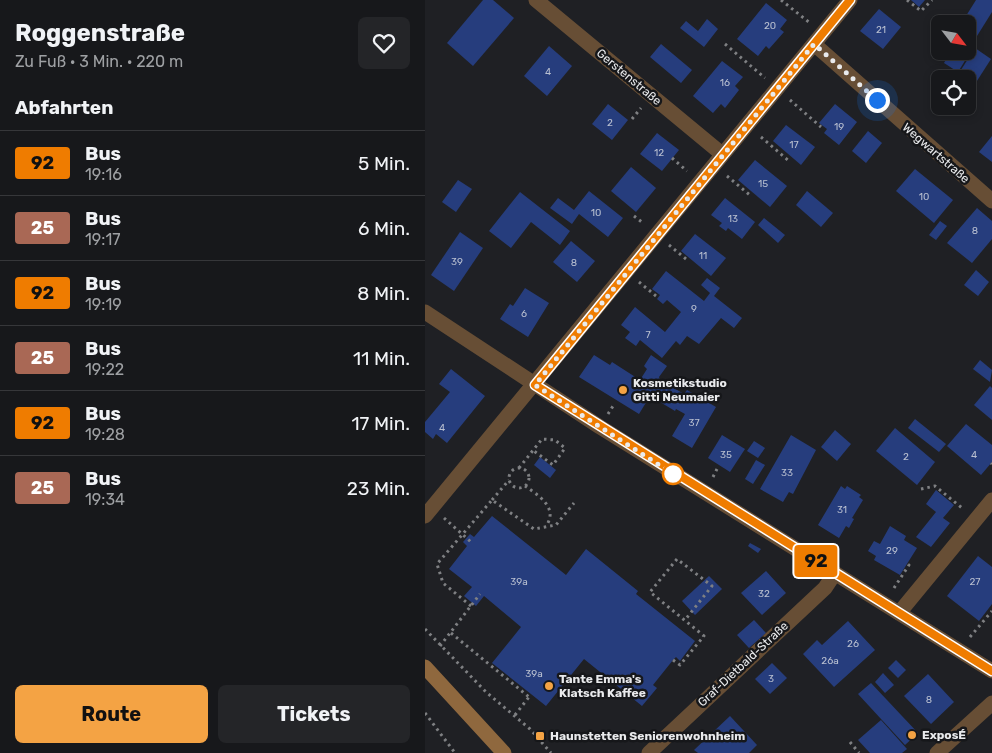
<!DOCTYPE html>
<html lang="de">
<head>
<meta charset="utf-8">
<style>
	:root { --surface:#17181b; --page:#242528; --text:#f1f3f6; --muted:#9ea0a3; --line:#36373a; --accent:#f4a344 }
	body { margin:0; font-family:Rubik,sans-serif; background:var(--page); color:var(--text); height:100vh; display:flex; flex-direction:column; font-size:19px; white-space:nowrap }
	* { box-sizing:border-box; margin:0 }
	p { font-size:16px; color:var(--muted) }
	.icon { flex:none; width:28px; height:28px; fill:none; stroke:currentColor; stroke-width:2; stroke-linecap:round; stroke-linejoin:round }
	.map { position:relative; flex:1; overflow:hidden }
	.sheet { display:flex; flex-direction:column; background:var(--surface); width:425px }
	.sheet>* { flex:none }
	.badge { padding:0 10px; border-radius:4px; font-size:18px; line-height:32px }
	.needle { width:32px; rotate:121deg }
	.tools { position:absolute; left:506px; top:15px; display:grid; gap:10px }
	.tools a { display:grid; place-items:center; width:45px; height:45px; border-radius:8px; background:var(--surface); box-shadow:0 2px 8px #0003,0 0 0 1px var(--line); font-size:25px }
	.you { position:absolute; width:25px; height:25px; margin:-12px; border:4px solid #fff; border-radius:50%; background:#1a73e8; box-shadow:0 0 0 8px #1a73e833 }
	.map>.badge { position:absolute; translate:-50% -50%; box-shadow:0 0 0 2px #fff }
	h2 { padding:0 15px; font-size:19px; line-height:45px }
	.round { display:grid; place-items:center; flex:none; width:52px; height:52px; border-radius:8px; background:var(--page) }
	.overview { display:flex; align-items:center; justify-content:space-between; height:85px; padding:0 15px }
	h1 { font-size:24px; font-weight:700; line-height:38px }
	.action { display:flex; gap:10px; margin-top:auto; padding:10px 15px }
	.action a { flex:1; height:58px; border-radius:8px; background:var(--accent); color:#111; font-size:20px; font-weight:700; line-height:58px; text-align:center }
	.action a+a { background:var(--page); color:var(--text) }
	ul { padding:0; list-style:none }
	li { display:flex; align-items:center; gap:15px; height:65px; padding:0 15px; border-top:1px solid var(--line) }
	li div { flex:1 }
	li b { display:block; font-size:19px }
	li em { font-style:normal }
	li .badge { min-width:55px; font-weight:700; text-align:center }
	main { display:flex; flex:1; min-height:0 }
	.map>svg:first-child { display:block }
</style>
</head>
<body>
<main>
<section class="sheet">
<div class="overview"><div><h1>Roggenstraße</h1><p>Zu Fuß · 3 Min. · 220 m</p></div><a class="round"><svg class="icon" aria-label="heart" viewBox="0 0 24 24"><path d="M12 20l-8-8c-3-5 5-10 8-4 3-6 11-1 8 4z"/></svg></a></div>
<h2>Abfahrten</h2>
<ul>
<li><span class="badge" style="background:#ef7c00;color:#111">92</span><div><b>Bus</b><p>19:16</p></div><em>5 Min.</em></li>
<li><span class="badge" style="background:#a96855;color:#fff">25</span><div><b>Bus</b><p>19:17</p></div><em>6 Min.</em></li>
<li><span class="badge" style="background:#ef7c00;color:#111">92</span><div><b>Bus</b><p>19:19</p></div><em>8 Min.</em></li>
<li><span class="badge" style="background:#a96855;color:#fff">25</span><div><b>Bus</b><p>19:22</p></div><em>11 Min.</em></li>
<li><span class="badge" style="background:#ef7c00;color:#111">92</span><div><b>Bus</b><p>19:28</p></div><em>17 Min.</em></li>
<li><span class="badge" style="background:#a96855;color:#fff">25</span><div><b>Bus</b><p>19:34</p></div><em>23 Min.</em></li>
</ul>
<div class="action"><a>Route</a><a>Tickets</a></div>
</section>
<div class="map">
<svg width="567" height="753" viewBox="0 0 567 753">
	<rect width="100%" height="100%" fill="#1f2024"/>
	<g fill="#263d7d">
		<polygon points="58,0 68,0 89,18 48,66 22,43"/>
		<polygon points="486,0 500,0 494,7"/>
		<polygon points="551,0 567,0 567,12 542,52 542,24 536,24"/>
		<polygon points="341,3 362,20 355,29 359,32 344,49 341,46 333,56 312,39"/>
		<polygon points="454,9 476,27 458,49 435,31"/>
		<polygon points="282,19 293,29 279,47 255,28 261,21 273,31"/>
		<polygon points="236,44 267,70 256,83 225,57"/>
		<polygon points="124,46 147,66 122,96 99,76"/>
		<polygon points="550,48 566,59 550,84 534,73"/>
		<polygon points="526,51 541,59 533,72 519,63"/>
		<polygon points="297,61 318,77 310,86 314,90 300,108 296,104 288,113 268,96"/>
		<polygon points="183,104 203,120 187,140 167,124"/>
		<polygon points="410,104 432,122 414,145 399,133 402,129 394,123"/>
		<polygon points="361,125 390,147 376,165 348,141"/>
		<polygon points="443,131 457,143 441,163 427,151"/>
		<polygon points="232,133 254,150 237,171 215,154"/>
		<polygon points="567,136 567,162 554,152"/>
		<polygon points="330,160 362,186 345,207 313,180"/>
		<polygon points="206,167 231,188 211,212 186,191"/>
		<polygon points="490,169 528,200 509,223 471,191"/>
		<polygon points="33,180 47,189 31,212 17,202"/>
		<polygon points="164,191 198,218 183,237 154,214 147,224 125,208 133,198 149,210"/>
		<polygon points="382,191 408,213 396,227 371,205"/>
		<polygon points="95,192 145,231 135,245 106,222 86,248 64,231"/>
		<polygon points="300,198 330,222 317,239 303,228 301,231 294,226 297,223 286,215"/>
		<polygon points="552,208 567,221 567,239 547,263 522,243"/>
		<polygon points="339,218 360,235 353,243 333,225"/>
		<polygon points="515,221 522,226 511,240 504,235"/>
		<polygon points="35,232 58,248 29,291 6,275"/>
		<polygon points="270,234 301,258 286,276 256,251"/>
		<polygon points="146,241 170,261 152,282 128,262"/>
		<polygon points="551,270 564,282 553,296 539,285"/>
		<polygon points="241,271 279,301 285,293 276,285 282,278 295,288 289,296 317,318 309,328 296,318 274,344 262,336 255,345 251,341 237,358 215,340 211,346 200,338 205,332 196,325 210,307 240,332 256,312 242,300 238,304 232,299 235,295 227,289"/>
		<polygon points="100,288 124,303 103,337 75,319 85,304 88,306"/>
		<polygon points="169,355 185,365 187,362 215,380 222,369 219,366 226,355 242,366 234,377 235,380 259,394 262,390 291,407 267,448 247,436 260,414 251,409 250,411 225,396 214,414 154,377"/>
		<polygon points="555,360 567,370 565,382 548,369"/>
		<polygon points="26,369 60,396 22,443 11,434 8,439 0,432 0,422 25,392 14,384"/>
		<polygon points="565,386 567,388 567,420 549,405"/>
		<polygon points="490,419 521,444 514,452 483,428"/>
		<polygon points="541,424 567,445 567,462 556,475 522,446"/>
		<polygon points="470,428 510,462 492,485 451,451"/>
		<polygon points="410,430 426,444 412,461 396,447"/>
		<polygon points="297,435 320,449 305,472 283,458"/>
		<polygon points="366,435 391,450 368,494 364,492 358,502 335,489"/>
		<polygon points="329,441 340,448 333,458 322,451"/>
		<polygon points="115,457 131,470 125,478 109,465"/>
		<polygon points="331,460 340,465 328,484 320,479"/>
		<polygon points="416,486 420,489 422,486 436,495 434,497 438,500 427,518 429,519 424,528 421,526 414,538 393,525"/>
		<polygon points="511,490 529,505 518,518 525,523 506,547 491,537 511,512 501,504"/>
		<polygon points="67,516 141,575 161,549 213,591 211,594 270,641 255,661 251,657 248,660 228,685 232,688 217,706 159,659 121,706 67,663 96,627 59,596 51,606 39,596 47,587 24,569 42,546 38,542 45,534 49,537"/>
		<polygon points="465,526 481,536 479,540 492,548 475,575 449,560 451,556 443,551 449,541 455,544"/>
		<polygon points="325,543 336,549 333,553 323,546"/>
		<polygon points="553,556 567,567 567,604 554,621 522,596"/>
		<polygon points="341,571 361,593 337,615 316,593"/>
		<polygon points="284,576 297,589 270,615 257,601"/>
		<polygon points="329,620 341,633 324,648 312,635"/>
		<polygon points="423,621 450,650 409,687 378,654 392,640 397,645"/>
		<polygon points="471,660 481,670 473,678 463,668"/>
		<polygon points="347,663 362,678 345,694 330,679"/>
		<polygon points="458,673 469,685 460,693 450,682"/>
		<polygon points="503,674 529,702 506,724 479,696"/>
		<polygon points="446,683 493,733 480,745 433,694"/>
		<polygon points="305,716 332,745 324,753 273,753 269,750"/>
		<polygon points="456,720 482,749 477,753 445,753 433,740"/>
		<polygon points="112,730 120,739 117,741 109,732"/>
	</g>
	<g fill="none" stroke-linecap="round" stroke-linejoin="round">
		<g stroke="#7f8083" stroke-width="3" stroke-dasharray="2.5 4" stroke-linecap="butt">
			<polyline points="356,0 385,23"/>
			<polyline points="482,0 496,11 507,0"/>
			<polyline points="300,44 340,78"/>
			<polyline points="365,100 396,127"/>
			<polyline points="207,119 216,108"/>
			<polyline points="336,137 364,161"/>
			<polyline points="247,158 262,171"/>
			<polyline points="302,176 326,196"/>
			<polyline points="209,216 218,223"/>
			<polyline points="244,245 261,259"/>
			<polyline points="214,282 231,296"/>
			<polyline points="183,414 188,406"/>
			<polyline points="566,463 567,464"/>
			<polyline points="94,468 117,439 130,440 140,448 128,465 109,451"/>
			<circle cx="94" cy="478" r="10"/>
			<polyline points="288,477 292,469"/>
			<path d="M100 486C113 495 134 508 121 526"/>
			<polyline points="496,489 510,486 537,508"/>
			<polyline points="67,500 84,480"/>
			<polyline points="19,518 46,542"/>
			<polyline points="469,588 484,565 482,564"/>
			<polyline points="46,606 18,583 12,564 67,500 109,529 131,525 149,503"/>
			<polyline points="0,629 61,692 105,729 126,753"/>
			<polyline points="26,633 104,697 106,695"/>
			<polyline points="545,637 567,611"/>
			<polyline points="15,646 55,594"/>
			<polyline points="248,660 255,665 279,636 225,592 252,559 287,586 260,620"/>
			<polyline points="0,713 30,753"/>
			<polyline points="90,715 104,697"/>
			<polyline points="425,742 434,753"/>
		</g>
		<g stroke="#674e35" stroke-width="15">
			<polyline points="111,0 297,154"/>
			<polyline points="389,44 567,201"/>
			<polyline points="0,312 175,427 567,671"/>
			<polyline points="0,516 425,0"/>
			<polyline points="474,613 567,500"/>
			<polyline points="224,753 400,588 410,573"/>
			<polyline points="512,753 567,703"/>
		</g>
		<polyline stroke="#8f683e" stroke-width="15" points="0,667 79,753"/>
	</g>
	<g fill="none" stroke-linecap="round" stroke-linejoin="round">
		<defs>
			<polyline id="line" points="425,0 110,385 567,671"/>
		</defs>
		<use href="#line" stroke="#fff" stroke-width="11"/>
		<use href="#line" stroke="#ef7c00" stroke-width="8"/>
		<polyline stroke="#e9eaec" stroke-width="5" stroke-dasharray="0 9" points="248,474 110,385 389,44 452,100"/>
	</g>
	<g fill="#f4a344" stroke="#16171a" stroke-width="2">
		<circle cx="198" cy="390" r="5"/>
		<circle cx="124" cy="686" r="5"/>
		<circle cx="487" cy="735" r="5"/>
		<rect x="110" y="731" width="10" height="10" rx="2.5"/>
	</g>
	<circle fill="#fff" stroke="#ef7c00" stroke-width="2.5" cx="248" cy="474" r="10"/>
	<g text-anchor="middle" stroke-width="5" stroke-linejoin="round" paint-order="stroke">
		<g font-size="10" fill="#b8bfd0">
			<text x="345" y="29">20</text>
			<text x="456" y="33">21</text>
			<text x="123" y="75">4</text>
			<text x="300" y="86">16</text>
			<text x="185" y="126">2</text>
			<text x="414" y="130">19</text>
			<text x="369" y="148">17</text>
			<text x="234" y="156">12</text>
			<text x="338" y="187">15</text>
			<text x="499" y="200">10</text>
			<text x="171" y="216">10</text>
			<text x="308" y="222">13</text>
			<text x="550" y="234">8</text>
			<text x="278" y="259">11</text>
			<text x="32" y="265">39</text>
			<text x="149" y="266">8</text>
			<text x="269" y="312">9</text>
			<text x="99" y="317">6</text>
			<text x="223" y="338">7</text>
			<text x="269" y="426">37</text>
			<text x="17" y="431">4</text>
			<text x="301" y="458">35</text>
			<text x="549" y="458">4</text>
			<text x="481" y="460">2</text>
			<text x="362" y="476">33</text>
			<text x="417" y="513">31</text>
			<text x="467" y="554">29</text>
			<text x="94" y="585">39a</text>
			<text x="550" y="585">27</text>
			<text x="339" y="597">32</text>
			<text x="428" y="647">26</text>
			<text x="405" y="664">26a</text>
			<text x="109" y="677">39a</text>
			<text x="346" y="682">3</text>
			<text x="504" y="703">8</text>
		</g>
		<g font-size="12" fill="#e9eaec" stroke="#16171a">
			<text transform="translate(204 77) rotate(40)" y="4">Gerstenstraße</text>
			<text transform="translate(511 153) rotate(41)" y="4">Wegwartstraße</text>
			<text transform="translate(318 664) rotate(-43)" y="4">Graf-Dietbald-Straße</text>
		</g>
		<g font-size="12" font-weight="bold" fill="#e9eaec" stroke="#16171a" text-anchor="start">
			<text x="208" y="387">Kosmetikstudio<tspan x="208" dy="14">Gitti Neumaier</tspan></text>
			<text x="134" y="683">Tante Emma's<tspan x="134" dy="14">Klatsch Kaffee</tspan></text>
			<text x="497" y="739">ExposÉ</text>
			<text x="125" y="740">Haunstetten Seniorenwohnheim</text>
		</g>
	</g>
</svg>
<div class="tools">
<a><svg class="needle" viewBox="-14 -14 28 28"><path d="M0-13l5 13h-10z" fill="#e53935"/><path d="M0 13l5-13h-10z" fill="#9ea0a3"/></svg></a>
<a><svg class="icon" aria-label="locate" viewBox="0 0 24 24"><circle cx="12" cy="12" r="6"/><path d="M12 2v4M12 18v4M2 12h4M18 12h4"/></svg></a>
</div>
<div class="you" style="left:452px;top:100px"></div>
<b class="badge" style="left:391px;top:561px;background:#ef7c00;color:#111">92</b>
</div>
</main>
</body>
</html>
